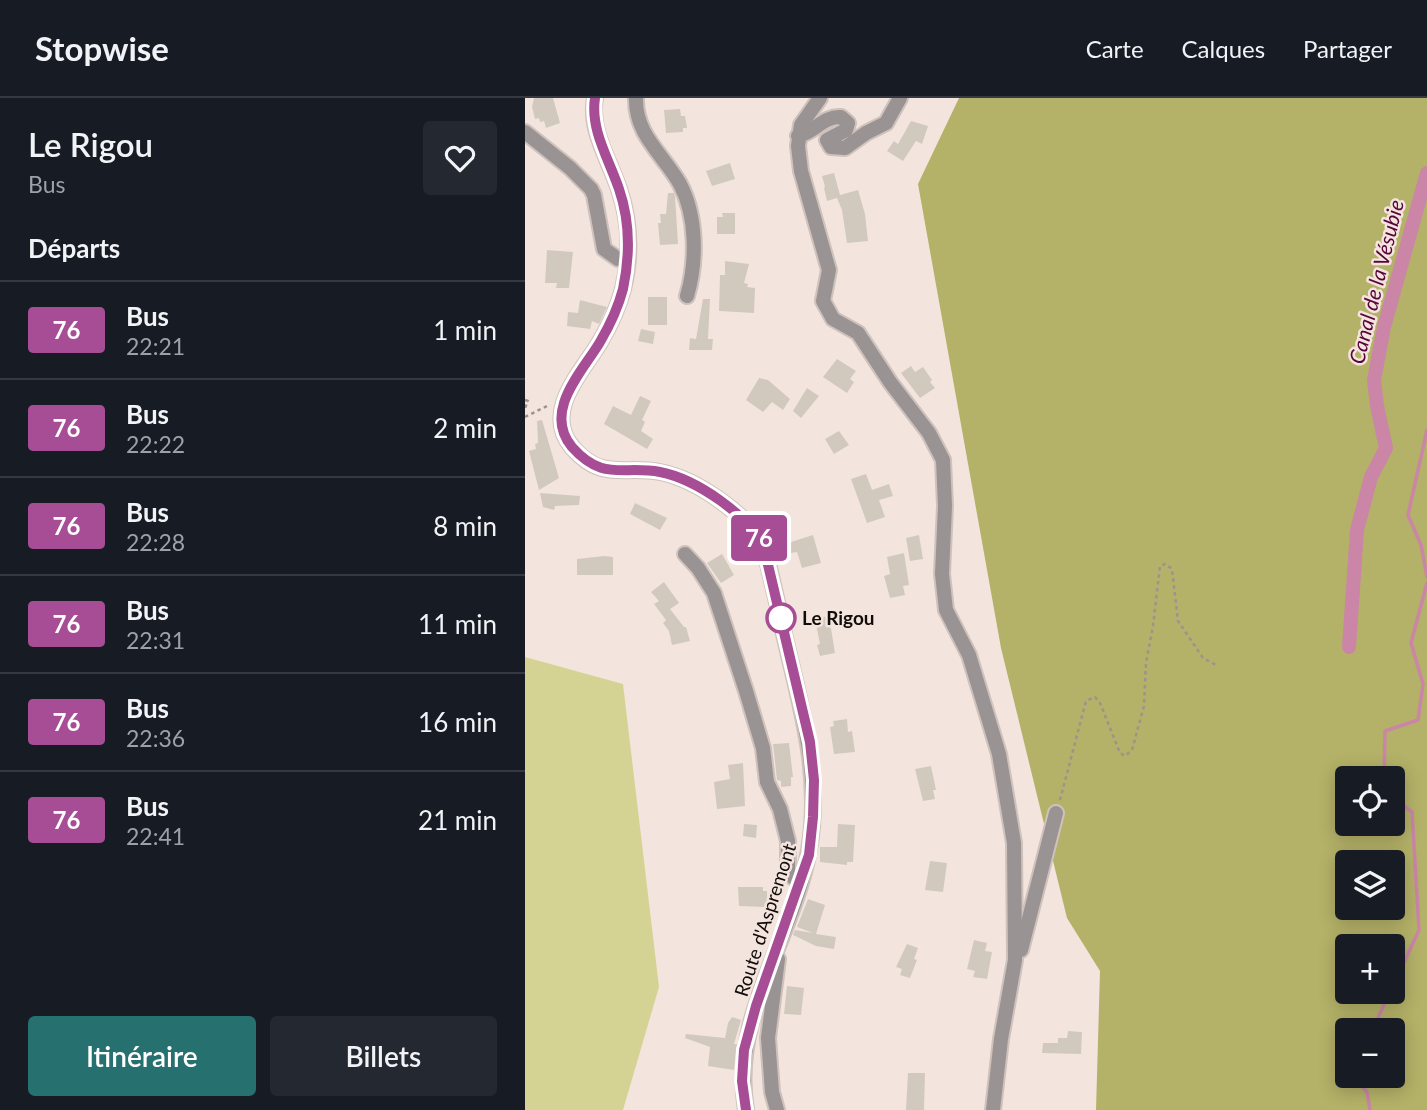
<!DOCTYPE html>
<html lang="fr">
<head>
<meta charset="utf-8">
<style>
	:root { --surface:#171b24; --page:#242831; --text:#f1f3f6; --muted:#9ea1a6; --line:#363941; --accent:#267170 }
	body { margin:0; font-family:Lato,sans-serif; background:var(--page); color:var(--text); height:100vh; display:flex; flex-direction:column; font-size:26px; white-space:nowrap }
	* { box-sizing:border-box; margin:0 }
	p { font-size:23px; color:var(--muted) }
	.icon { flex:none; width:38px; height:38px; fill:none; stroke:currentColor; stroke-width:2; stroke-linecap:round; stroke-linejoin:round }
	.map { position:relative; flex:1; overflow:hidden }
	.side { display:flex; flex-direction:column; background:var(--surface); width:525px }
	.side>* { flex:none }
	.badge { padding:0 14px; border-radius:5px; font-size:24px; line-height:46px }
	.tools { position:absolute; left:810px; top:668px; display:grid; gap:14px }
	.tools a { display:grid; place-items:center; width:70px; height:70px; border-radius:7px; background:var(--surface); box-shadow:0 4px 18px #0003; font-size:35px }
	.map>.badge { position:absolute; translate:-50% -50%; box-shadow:0 0 0 4px #fff }
	h2 { padding:0 28px; font-size:26px; line-height:63px }
	.round { display:grid; place-items:center; flex:none; width:74px; height:74px; border-radius:7px; background:var(--page) }
	.head { display:flex; align-items:center; justify-content:space-between; height:119px; padding:0 28px }
	h1 { font-size:33px; font-weight:600; line-height:52px }
	.button { display:flex; gap:14px; margin-top:auto; padding:14px 28px }
	.button a { flex:1; height:80px; border-radius:7px; background:var(--accent); color:#fff; font-size:28px; font-weight:600; line-height:80px; text-align:center }
	.button a+a { background:var(--page); color:var(--text) }
	ul { padding:0; list-style:none }
	li { display:flex; align-items:center; gap:21px; height:98px; padding:0 28px; border-top:2px solid var(--line) }
	li div { flex:1 }
	li b { display:block; font-size:26px }
	li em { font-style:normal }
	li .badge { min-width:77px; font-weight:700; text-align:center }
	header { display:flex; align-items:center; gap:42px; box-sizing:border-box; height:98px; padding:0 35px; background:var(--surface); border-bottom:2px solid var(--line) }
	header strong { font-size:33px }
	nav { display:flex; gap:38px; margin-inline-start:auto; font-size:24px }
	main { display:flex; flex:1; min-height:0 }
	.map>svg:first-child { display:block }
</style>
</head>
<body>
<header>
<strong>Stopwise</strong>
<nav><a>Carte</a><a>Calques</a><a>Partager</a></nav>
</header>
<main>
<section class="side">
<div class="head"><div><h1>Le Rigou</h1><p>Bus</p></div><a class="round"><svg class="icon" aria-label="heart" viewBox="0 0 24 24"><path d="M12 20l-8-8c-3-5 5-10 8-4 3-6 11-1 8 4z"/></svg></a></div>
<h2>Départs</h2>
<ul>
<li><span class="badge" style="background:#a74d96;color:#fff">76</span><div><b>Bus</b><p>22:21</p></div><em>1 min</em></li>
<li><span class="badge" style="background:#a74d96;color:#fff">76</span><div><b>Bus</b><p>22:22</p></div><em>2 min</em></li>
<li><span class="badge" style="background:#a74d96;color:#fff">76</span><div><b>Bus</b><p>22:28</p></div><em>8 min</em></li>
<li><span class="badge" style="background:#a74d96;color:#fff">76</span><div><b>Bus</b><p>22:31</p></div><em>11 min</em></li>
<li><span class="badge" style="background:#a74d96;color:#fff">76</span><div><b>Bus</b><p>22:36</p></div><em>16 min</em></li>
<li><span class="badge" style="background:#a74d96;color:#fff">76</span><div><b>Bus</b><p>22:41</p></div><em>21 min</em></li>
</ul>
<div class="button"><a>Itinéraire</a><a>Billets</a></div>
</section>
<div class="map">
<svg width="902" height="1012" viewBox="0 0 902 1012">
	<rect width="100%" height="100%" fill="#f3e5de"/>
	<polygon fill="#d5d394" points="0,559 98,586 134,889 98,1012 0,1012"/>
	<path fill="#b4b168" fill-rule="evenodd" d="M434 0H902V1012H571L575 873 542 820 476 550 393 86ZM822 681H868V726H822ZM822 765H868V810H822ZM822 849H868V894H822ZM822 933H868V978H822Z"/>
	<g fill="none" stroke-linecap="round" stroke-linejoin="round">
		<g stroke="#ca85a7" stroke-width="3.5">
			<polyline points="902,332 883,417 896,447 902,479"/>
			<polyline points="859,681 860,633 893,622 898,586 886,545 902,485"/>
			<polyline points="868,700 887,714 894,832 868,888"/>
			<polyline points="847,933 865,894"/>
			<polyline points="833,978 833,984 842,994 845,1012"/>
		</g>
		<polyline stroke="#ca85a7" stroke-width="14" points="824,549 832,432 846,379 861,350 852,308 849,282 859,229 902,75"/>
	</g>
	<g fill="#d2c9be">
		<polygon points="9,0 28,0 35,25 21,30 19,23 15,24 14,20 10,21 7,9"/>
		<polygon points="155,11 156,18 160,18 162,30 158,30 158,34 141,35 139,12"/>
		<polygon points="386,23 403,28 397,46 391,43 378,63 362,53 369,43 373,46"/>
		<polygon points="205,65 210,81 187,88 181,73"/>
		<polygon points="309,75 315,97 333,92 340,116 343,143 322,145 317,112 312,100 302,103 299,90 300,89 297,78"/>
		<polygon points="143,95 149,95 150,98 153,146 135,147 133,125 136,125 135,116 141,116"/>
		<polygon points="197,115 210,115 210,136 192,136 192,119 198,119"/>
		<polygon points="22,152 48,154 44,190 31,190 32,185 20,185"/>
		<polygon points="200,163 224,166 219,185 223,186 222,189 230,190 229,215 194,213 195,177 200,177"/>
		<rect x="123" y="199" width="19" height="28"/>
		<polygon points="178,201 185,201 183,241 188,241 187,252 164,252 165,240 171,241"/>
		<polygon points="55,202 82,209 74,226 67,223 65,231 42,228 43,214 53,215"/>
		<polygon points="116,231 130,234 128,246 113,243"/>
		<polygon points="312,261 331,273 325,281 329,284 322,295 298,279"/>
		<polygon points="386,268 390,274 398,269 407,282 405,284 410,290 395,300 376,275"/>
		<polygon points="234,280 243,282 265,301 258,312 247,304 238,314 221,302"/>
		<polygon points="282,290 294,298 276,320 268,313"/>
		<polygon points="115,298 126,303 117,322 120,324 116,333 128,341 122,351 79,326 88,308 106,317"/>
		<polygon points="17,322 34,380 14,392 4,353 11,351 10,346 13,345 12,323"/>
		<polygon points="314,333 324,347 309,356 300,341"/>
		<polygon points="341,376 347,392 364,386 368,398 354,402 360,419 342,425 326,381"/>
		<polygon points="15,395 55,398 54,407 30,408 29,412 18,409"/>
		<polygon points="110,405 142,420 135,432 105,416"/>
		<polygon points="288,437 296,465 277,470 272,454 266,455 263,445"/>
		<polygon points="394,437 398,461 385,463 381,440"/>
		<polygon points="379,455 384,487 378,488 380,497 365,500 359,478 365,476 362,459"/>
		<polygon points="197,456 209,477 196,485 182,465"/>
		<polygon points="79,458 88,459 88,477 52,477 52,461"/>
		<polygon points="139,484 154,505 145,511 159,529 161,529 165,543 147,547 144,533 138,525 141,522 129,506 134,503 126,494"/>
		<polygon points="304,518 310,555 295,558 292,547 295,546 290,521"/>
		<polygon points="322,621 323,634 327,633 330,654 309,656 305,629 309,628 308,623"/>
		<polygon points="264,645 268,679 266,679 266,688 256,689 256,683 252,682 248,646"/>
		<polygon points="218,665 220,708 192,711 189,684 205,681 203,667"/>
		<polygon points="406,668 411,692 408,692 410,701 398,703 390,671"/>
		<polygon points="219,726 232,727 231,740 218,738"/>
		<polygon points="313,726 330,727 328,764 322,764 322,767 295,764 295,749 312,749"/>
		<polygon points="405,763 422,765 418,794 400,792"/>
		<polygon points="213,789 238,789 238,793 242,793 242,809 214,808"/>
		<polygon points="283,801 300,807 291,836 311,839 309,851 291,848 268,837 270,832 288,835 272,829"/>
		<polygon points="449,842 462,845 460,853 467,854 462,881 448,879 450,873 442,871"/>
		<polygon points="382,846 393,850 389,861 392,862 385,880 375,877 377,871 371,869"/>
		<polygon points="262,888 279,890 276,917 259,916"/>
		<polygon points="207,919 216,922 209,946 212,946 209,972 183,968 185,949 160,940 161,936 200,940 203,925"/>
		<polygon points="543,933 557,934 556,956 517,955 518,945 533,945 533,940 542,940"/>
		<polygon points="383,975 400,975 399,1012 381,1012"/>
	</g>
	<g fill="none" stroke-linecap="round" stroke-linejoin="round">
		<defs>
			<g id="minor">
				<path d="M70 0C64 32 84 61 94 91 105 123 106 158 98 191 93 210 85 227 75 244 58 273 17 313 47 349 77 384 98 367 135 374 171 381 224 417 239 450 248 484 255 519 263 553 279 620 296 683 284 752 268 841 205 918 221 1012"/>
				<path d="M111 0C110 37 138 56 155 86 172 118 172 164 162 198"/>
				<polyline points="295,0 276,27 273,48 276,73 304,172 298,203 308,221 333,235 365,284 404,335 418,362 420,408 417,476 421,512 444,557 474,656 489,745 490,862 476,941 468,1012"/>
				<polyline points="0,34 45,70 66,91 69,97 79,151 93,161 102,161"/>
				<path d="M273 38C290 34 298 18 316 19L323 25 321 32 302 42 306 49 320 50 341 35 361 25 375 0"/>
				<polyline points="160,456 173,470 189,495 221,593 238,650 242,684 255,711 263,743 263,775 275,785"/>
				<polyline points="496,852 531,715"/>
				<polyline points="252,1012 247,994 243,940 253,861"/>
			</g>
		</defs>
		<use href="#minor" stroke="#cfc2bc" stroke-width="18"/>
		<g stroke="#9d938d" stroke-width="2.5" stroke-dasharray="3.5 3.5" stroke-linecap="butt">
			<polyline points="0,302 3,303 0,310"/>
			<polyline points="0,319 24,307"/>
			<polyline points="535,702 561,603 570,599 575,605 595,655 600,658 607,652 619,608 621,565 628,528 635,468 640,466 647,471 653,523 678,560 691,567"/>
		</g>
		<use href="#minor" stroke="#9a9393" stroke-width="14"/>
	</g>
	<g fill="none" stroke-linecap="round" stroke-linejoin="round">
		<defs>
			<path id="line" d="M70 0C65 32 84 61 94 91 105 123 105 158 98 191 93 210 85 227 75 244 58 273 17 313 47 349 78 384 98 367 135 374 171 381 224 417 239 450L285 644 289 682 288 719 284 757 231 908 219 952 217 983 221 1012"/>
		</defs>
		<use href="#line" stroke="#fff" stroke-width="16"/>
		<use href="#line" stroke="#a74d96" stroke-width="10"/>
	</g>
	<circle fill="#fff" stroke="#a74d96" stroke-width="3.5" cx="256" cy="520" r="14"/>
	<g text-anchor="middle" stroke-width="5" stroke-linejoin="round" paint-order="stroke">
		<g font-size="19" font-weight="bold" fill="#120d0b" stroke="#f3e5de" text-anchor="start">
			<text x="277" y="527">Le Rigou</text>
		</g>
		<g font-size="19" fill="#120d0b" stroke="#f3e5de">
			<text transform="translate(240 822) rotate(-72)" y="7">Route d'Aspremont</text>
		</g>
		<g font-size="21" font-style="italic" fill="#58033a" stroke="#f3e5de">
			<text transform="translate(852 184) rotate(-76)" y="7">Canal de la Vésubie</text>
		</g>
	</g>
</svg>
<div class="tools">
<a><svg class="icon" aria-label="locate" viewBox="0 0 24 24"><circle cx="12" cy="12" r="6"/><path d="M12 2v4M12 18v4M2 12h4M18 12h4"/></svg></a>
<a><svg class="icon" aria-label="layers" viewBox="0 0 24 24"><path d="M12 4l9 5-9 5-9-5zM3 14l9 5 9-5"/></svg></a>
<a>+</a>
<a>−</a>
</div>
<b class="badge" style="left:234px;top:440px;background:#a74d96;color:#fff">76</b>
</div>
</main>
</body>
</html>
